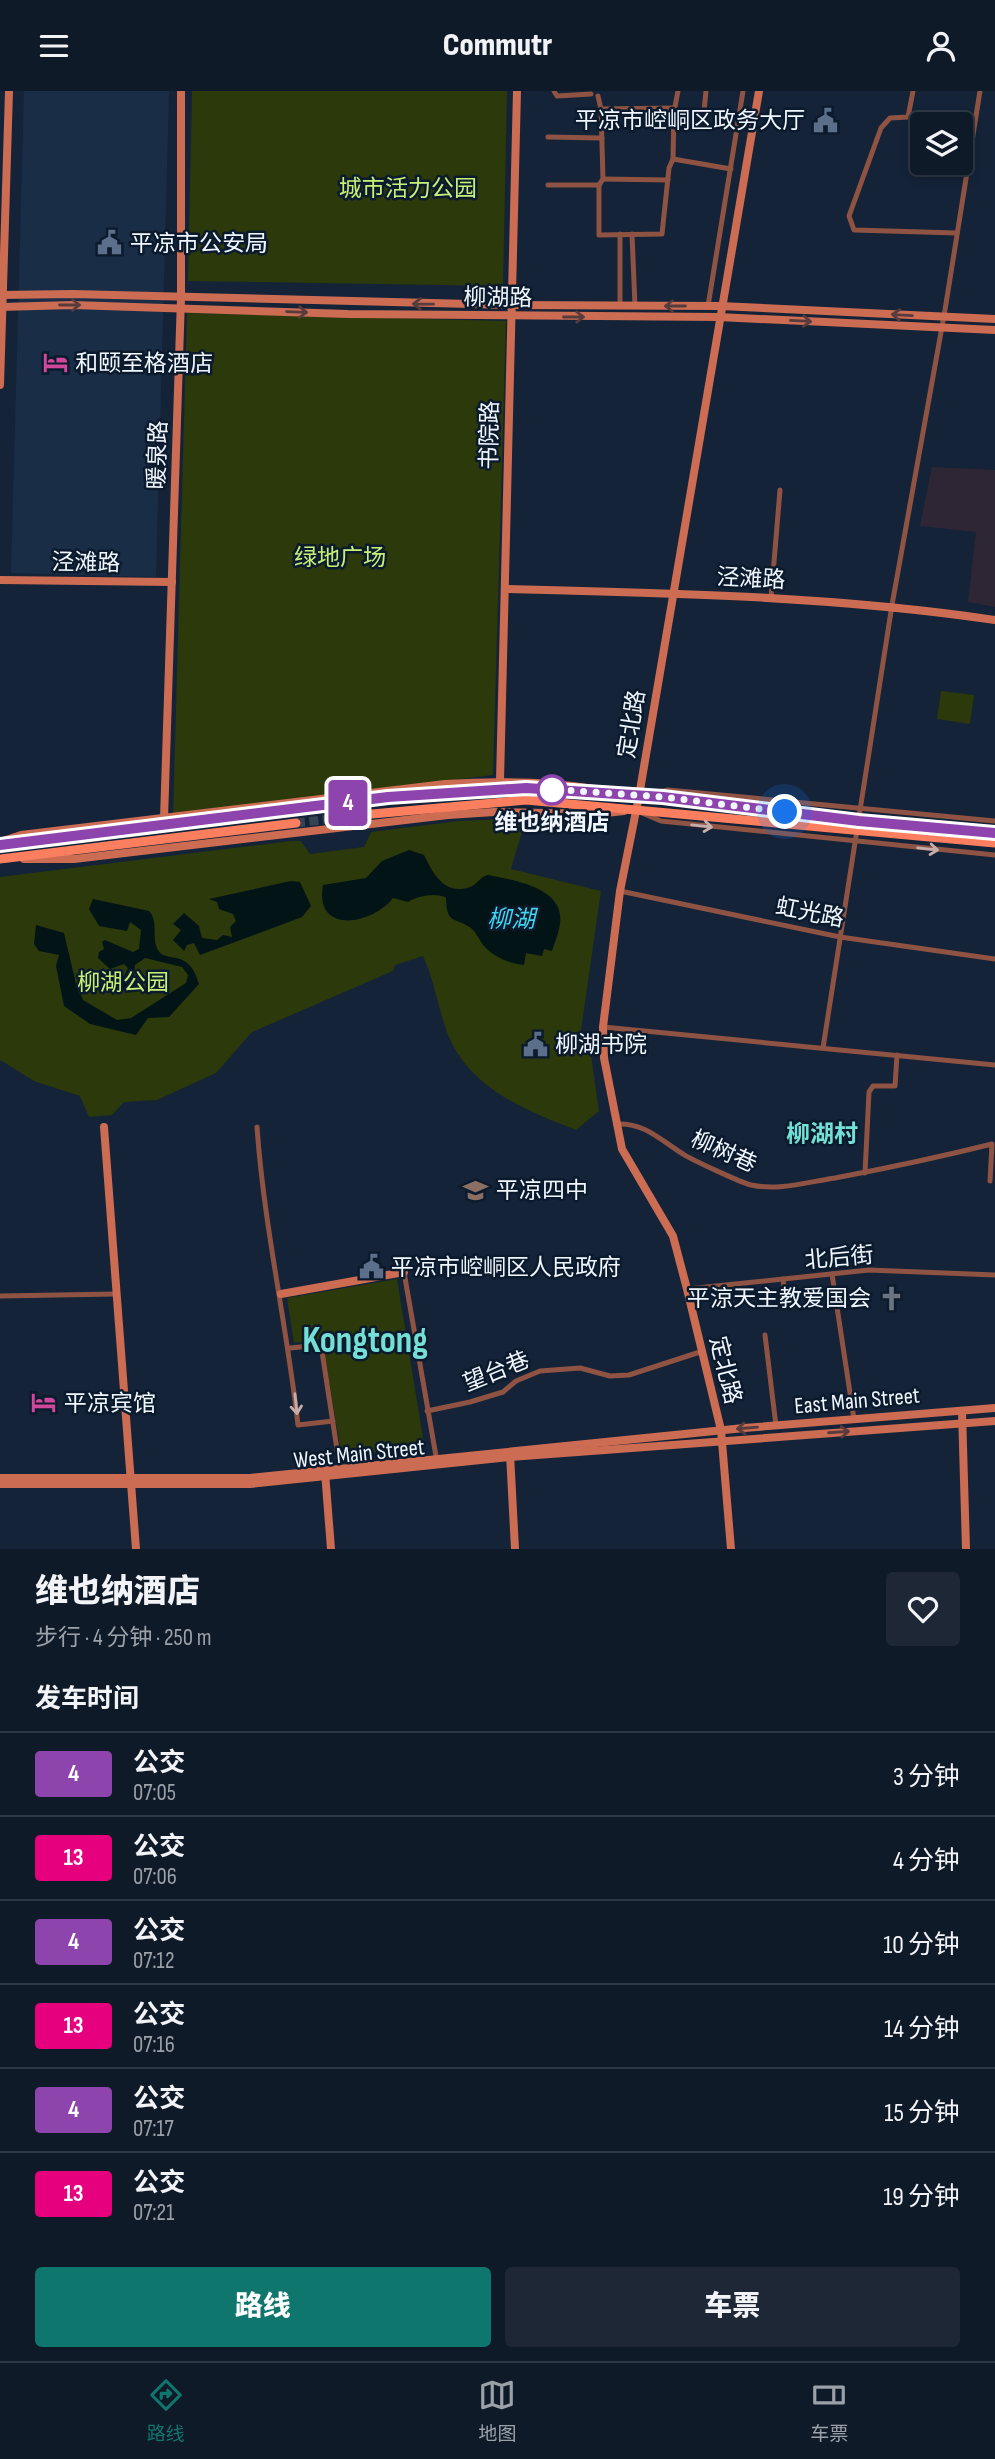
<!DOCTYPE html>
<html lang="zh">
<head>
<meta charset="utf-8">
<style>
	:root { --surface:#0f1a29; --page:#1d2735; --text:#f1f3f6; --muted:#9ba1a8; --line:#2f3846; --accent:#0f766e }
	body { margin:0; font-family:"Sofia Sans Condensed","Noto Sans SC",sans-serif; background:var(--page); color:var(--text); height:100vh; display:flex; flex-direction:column; font-size:26px; white-space:nowrap }
	* { box-sizing:border-box; margin:0 }
	p { font-size:23px; color:var(--muted) }
	.icon { flex:none; width:38px; height:38px; fill:none; stroke:currentColor; stroke-width:2; stroke-linecap:round; stroke-linejoin:round }
	.map { position:relative; height:1458px; overflow:hidden }
	.drawer { display:flex; flex-direction:column; background:var(--surface); flex:1 }
	.drawer>* { flex:none }
	.badge { padding:0 14px; border-radius:5px; font-size:24px; line-height:46px }
	.controls { position:absolute; left:910px; top:21px; display:grid; gap:14px }
	.controls a { display:grid; place-items:center; width:63px; height:63px; border-radius:7px; background:var(--surface); box-shadow:0 4px 10px #0003,0 0 0 2px var(--line); font-size:35px }
	.you { position:absolute; width:35px; height:35px; margin:-18px; border:5px solid #fff; border-radius:50%; background:#1a73e8; box-shadow:0 0 0 10px #1a73e833 }
	.map>.badge { position:absolute; translate:-50% -50%; box-shadow:0 0 0 4px #fff }
	h2 { padding:0 35px; font-size:26px; line-height:63px }
	.round { display:grid; place-items:center; flex:none; width:74px; height:74px; border-radius:7px; background:var(--page) }
	.headline { display:flex; align-items:center; justify-content:space-between; height:119px; padding:0 35px }
	h1 { font-size:33px; font-weight:800; line-height:52px }
	.cta { display:flex; gap:14px; margin-top:auto; padding:14px 35px }
	.cta a { flex:1; height:80px; border-radius:7px; background:var(--accent); color:#fff; font-size:28px; font-weight:800; line-height:80px; text-align:center }
	.cta a+a { background:var(--page); color:var(--text) }
	ul { padding:0; list-style:none }
	li { display:flex; align-items:center; gap:21px; height:84px; padding:0 35px; border-top:2px solid var(--line) }
	li div { flex:1 }
	li b { display:block; font-size:26px }
	li em { font-style:normal }
	li .badge { min-width:77px; font-weight:700; text-align:center }
	header { display:flex; justify-content:space-between; align-items:center; height:91px; padding:0 35px; background:var(--surface); font-size:32px; font-weight:800 }
	.tab-bar { display:flex; justify-content:space-around; align-items:center; height:98px; border-top:2px solid var(--line); background:var(--surface); font-size:19px; color:var(--muted) }
	.tab-bar a { display:grid; justify-items:center; gap:4px }
	.tab-bar .active { color:var(--accent) }
	.map>svg:first-child { display:block }
</style>
</head>
<body>
<header><svg class="icon" aria-label="menu" viewBox="0 0 24 24"><path d="M4 6h16M4 12h16M4 18h16"/></svg>Commutr<svg class="icon" aria-label="person" viewBox="0 0 24 24"><circle cx="12" cy="8" r="4"/><path d="M4 21q1-7 8-7t8 7"/></svg></header>
<div class="map">
<svg width="995" height="1458" viewBox="0 0 995 1458">
	<rect width="100%" height="100%" fill="#142337"/>
	<polygon fill="#1a2d47" points="24,0 169,0 156,486 11,482"/>
	<polygon fill="#2f2635" points="932,376 995,379 995,516 968,511 976,441 920,435"/>
	<g fill="#2b390b">
		<polygon points="192,0 507,0 503,195 188,190"/>
		<polygon points="187,222 506,230 493,684 173,725"/>
		<polygon points="941,600 974,604 970,633 937,628"/>
		<path d="M526 727 511 778 601 800 579 953 591 964 599 1020 576 1039C525 1019 468 997 447 941 438 916 434 889 423 865L395 874 393 880 252 941 216 982 157 1009 124 1011 112 1024 89 1026 80 1005 34 990 0 969V786L291 750H301L310 763 364 756 371 741 458 730Z"/>
		<polygon points="397,1188 424,1353 342,1367 322,1248 294,1252 287,1207"/>
	</g>
	<g fill="#031417">
		<path d="M409 759 424 764C433 782 444 805 470 796 478 793 479 786 488 784 513 789 565 797 560 832 559 841 555 851 552 860L544 858 542 865 526 862 524 874C509 872 495 867 484 855 480 850 476 841 471 837 453 825 447 834 446 807 437 801 417 805 408 811L393 807C372 834 314 844 323 794L366 787 382 770Z"/>
		<polygon points="291,790 300,791 311,815 302,826 200,864 194,852 187,854 184,860 173,849 181,839 173,833 184,822 199,835 202,847 217,849 223,844 232,846 230,836 236,830 233,823 219,818 217,811 209,808"/>
		<path d="M93 808 149 820C159 831 151 846 158 859 166 873 189 856 199 893L169 926 148 927 136 944 90 933 64 915 56 875 59 864 39 860 34 853 36 834 64 842 76 893 83 909 117 929 131 927 186 892 188 884 182 876 145 867 135 874 133 891 126 899 118 900 112 893 114 885H124L128 877 124 873 110 878 98 867 99 861 104 858 102 851 105 849 133 861 139 858 141 839 130 831 127 840 99 835 89 818Z"/>
	</g>
	<g fill="none" stroke-linecap="round" stroke-linejoin="round">
		<g stroke="#354355" stroke-width="9" stroke-dasharray="9 4.5" stroke-linecap="butt">
			<polyline points="295,718 371,708"/>
			<polyline points="296,732 372,723"/>
		</g>
		<g stroke="#8f5343" stroke-width="5">
			<polyline points="554,0 557,5 591,3"/>
			<polyline points="913,0 908,26 890,27 881,37 849,125 854,139 957,142"/>
			<polyline points="598,5 601,18 603,88 599,94 599,144 662,143 669,77 673,68 731,78"/>
			<polyline points="601,18 674,17"/>
			<polyline points="674,21 699,23 704,20 706,0"/>
			<polyline points="548,46 602,47"/>
			<polyline points="673,68 674,21 678,0"/>
			<polyline points="603,88 668,89"/>
			<polyline points="548,94 599,94"/>
			<polyline points="632,143 635,215"/>
			<polyline points="620,215 620,143"/>
			<polyline points="708,215 743,0"/>
			<polyline points="771,507 780,399"/>
			<polyline points="653,702 668,699 995,730"/>
			<polyline points="642,722 661,730 995,764"/>
			<polyline points="620,800 840,846 995,868"/>
			<polyline points="603,936 995,974"/>
			<polyline points="823,957 892,514 945,219 980,0"/>
			<path d="M617 1033C646 1032 660 1049 683 1063 690 1068 742 1092 751 1094 779 1100 807 1091 835 1087 888 1077 940 1066 992 1053L990 1090"/>
			<path d="M257 1036C264 1136 287 1235 298 1334L333 1330"/>
			<polyline points="865,1082 869,1001 873,995 895,995 897,964"/>
			<polyline points="404,1181 437,1371"/>
			<polyline points="832,1183 854,1328"/>
			<polyline points="783,1188 786,1213 792,1216"/>
			<polyline points="687,1198 869,1179 995,1184"/>
			<polyline points="0,1205 116,1203"/>
			<polyline points="765,1244 776,1335"/>
			<polyline points="290,1257 321,1254 340,1378"/>
			<polyline points="427,1320 470,1311 503,1301 516,1290 540,1280 580,1277 610,1285 629,1284 700,1261"/>
		</g>
		<g stroke="#cc6c53" stroke-width="8">
			<polyline points="0,204 73,203 512,214 720,215 995,228"/>
			<polyline points="0,216 73,214 348,223 718,226 995,239"/>
			<polyline points="0,294 9,0"/>
			<polyline points="0,489 172,491"/>
			<path d="M505 498C669 502 832 505 995 529"/>
			<polyline points="500,690 517,0"/>
			<polyline points="164,728 181,207 181,0"/>
			<path d="M0 751 21 744 445 693C496 690 544 690 595 698"/>
			<polyline points="24,768 74,768 448,724 494,721 596,723 624,720"/>
			<polyline points="104,1036 136,1458"/>
			<polyline points="281,1203 404,1181"/>
			<polyline points="962,1320 966,1458"/>
			<polyline points="510,1363 515,1458"/>
			<polyline points="325,1381 331,1458"/>
			<polyline points="0,1387 250,1387 744,1337 995,1317"/>
			<polyline points="0,1393 250,1393 510,1366 995,1330"/>
			<polyline points="731,1458 721,1339 687,1198 673,1145 622,1058 604,967 603,936 620,800 639,705 759,0"/>
		</g>
		<g stroke="#fb7f5f" stroke-width="9">
			<polyline points="371,708 526,697 663,706 859,730 995,742"/>
			<polyline points="372,723 526,709 995,752"/>
			<polyline points="0,754 295,718"/>
			<polyline points="0,768 296,732"/>
		</g>
	</g>
	<defs><path id="oneway-shaft" d="M-6 0H5M1.5-3L5.5 0L1.5 3" fill="none" stroke-width="1.6" stroke-linecap="round" stroke-linejoin="round" transform="scale(1.75)"/></defs>
	<g stroke="#583b3c">
		<use href="#oneway-shaft" transform="translate(423 213) rotate(-179)"/>
		<use href="#oneway-shaft" transform="translate(70 214)"/>
		<use href="#oneway-shaft" transform="translate(675 215) rotate(-180)"/>
		<use href="#oneway-shaft" transform="translate(297 221) rotate(2)"/>
		<use href="#oneway-shaft" transform="translate(902 224) rotate(-177)"/>
		<use href="#oneway-shaft" transform="translate(574 226)"/>
		<use href="#oneway-shaft" transform="translate(801 230) rotate(3)"/>
		<use href="#oneway-shaft" transform="translate(747 1337) rotate(175)"/>
		<use href="#oneway-shaft" transform="translate(839 1341) rotate(-4)"/>
	</g>
	<g stroke="#c4adaa">
		<use href="#oneway-shaft" transform="translate(702 735) rotate(6)"/>
		<use href="#oneway-shaft" transform="translate(928 758) rotate(6)"/>
		<use href="#oneway-shaft" transform="translate(296 1313) rotate(84)"/>
	</g>
	<g fill="none" stroke-linecap="round" stroke-linejoin="round">
		<defs>
			<polyline id="line" points="0,754 388,706 526,697 663,706 859,730 995,742"/>
		</defs>
		<use href="#line" stroke="#fff" stroke-width="16"/>
		<use href="#line" stroke="#8e44ad" stroke-width="10"/>
		<polyline stroke="#eff6fe" stroke-width="7" stroke-dasharray="0 12.6" points="552,699 549,698 663,706 785,721"/>
	</g>
	<defs>
		<symbol id="civic-bare" viewBox="-9 -9 18 18"><path d="M-.6-6.5H3V-4.5H.6V-3L4-1V1h2V6H-6V1h2V-1L-.6-3ZM-1.2 2.5V6h2.4V2.5Z" fill="#5c6f8a" stroke="#0b1a2d" stroke-width="2.5" paint-order="stroke"/></symbol>
		<symbol id="hotel-bare" viewBox="-9 -9 18 18"><path d="M-6-4.5h1.5V1H6V5H4.5V3h-9V5H-6ZM-4 0a1.8 1.8 0 1 1 3.6 0ZM.5 0V-2.5h3Q6-2.5 6 0Z" fill="#d1479c" stroke="#0b1a2d" stroke-width="2.5" paint-order="stroke"/></symbol>
		<symbol id="school-bare" viewBox="-9 -9 18 18"><path d="M0-5L7-2L0 1L-7-2ZM-4 1L0 2.5L4 1V4Q0 6-4 4Z" fill="#8d6e63" stroke="#0b1a2d" stroke-width="2.5" paint-order="stroke"/></symbol>
		<symbol id="church-bare" viewBox="-9 -9 18 18"><path d="M-1.2-6h2.4v3.5h3.3v2.4h-3.3V6h-2.4V-.1h-3.3v-2.4h3.3Z" fill="#6b7280" stroke="#0b1a2d" stroke-width="2.5" paint-order="stroke"/></symbol>
	</defs>
	<g fill-rule="evenodd">
		<use href="#civic-bare" x="808" y="12" width="35" height="35"/>
		<use href="#civic-bare" x="92" y="134" width="35" height="35"/>
		<use href="#hotel-bare" x="38" y="254" width="35" height="35"/>
		<use href="#civic-bare" x="518" y="936" width="35" height="35"/>
		<use href="#school-bare" x="458" y="1082" width="35" height="35"/>
		<use href="#civic-bare" x="354" y="1158" width="35" height="35"/>
		<use href="#church-bare" x="874" y="1190" width="35" height="35"/>
		<use href="#hotel-bare" x="26" y="1294" width="35" height="35"/>
	</g>
	<circle fill="#fff" stroke="#8e44ad" stroke-width="3.5" cx="552" cy="699" r="14"/>
	<g text-anchor="middle" stroke-width="5" stroke-linejoin="round" paint-order="stroke">
		<g font-size="23" fill="#eff6fe" stroke="#0b1a2d" text-anchor="start">
			<text x="805" y="37" text-anchor="end">平凉市崆峒区政务大厅</text>
			<text x="130" y="160">平凉市公安局</text>
			<text x="75" y="280">和颐至格酒店</text>
			<text x="555" y="961">柳湖书院</text>
			<text x="496" y="1107">平凉四中</text>
			<text x="391" y="1184">平凉市崆峒区人民政府</text>
			<text x="871" y="1215" text-anchor="end">平涼天主教爱国会</text>
			<text x="64" y="1320">平凉宾馆</text>
		</g>
		<g font-size="23" fill="#c7f176" stroke="#0b1a2d">
			<text x="408" y="105">城市活力公园</text>
			<text x="340" y="474">绿地广场</text>
			<text x="123" y="899">柳湖公园</text>
		</g>
		<g font-size="23" fill="#eff6fe" stroke="#0b1a2d">
			<text transform="translate(498 206) rotate(1)" y="8">柳湖路</text>
			<text transform="translate(489 344) rotate(-89)" y="8">书院路</text>
			<text transform="translate(157 364) rotate(-88)" y="8">暖泉路</text>
			<text transform="translate(86 471) rotate(1)" y="8">泾滩路</text>
			<text transform="translate(751 487) rotate(3)" y="8">泾滩路</text>
			<text transform="translate(631 633) rotate(-81)" y="8">定北路</text>
			<text transform="translate(810 821) rotate(11)" y="8">虹光路</text>
			<text transform="translate(724 1060) rotate(24)" y="8">柳树巷</text>
			<text transform="translate(839 1166) rotate(-5)" y="8">北后街</text>
			<text transform="translate(726 1279) rotate(76)" y="8">定北路</text>
			<text transform="translate(496 1280) rotate(-22)" y="8">望台巷</text>
			<text transform="translate(857 1309) rotate(-5)" y="8">East Main Street</text>
			<text transform="translate(359 1362) rotate(-6)" y="8">West Main Street</text>
		</g>
		<g font-size="23" font-weight="bold" fill="#eff6fe" stroke="#0b1a2d">
			<text x="552" y="739">维也纳酒店</text>
		</g>
		<g font-size="24" font-style="italic" fill="#40d4ef" stroke="#0b1a2d">
			<text x="511" y="836">柳湖</text>
		</g>
		<g font-size="24" font-weight="bold" fill="#74dfd6" stroke="#0b1a2d">
			<text x="822" y="1051">柳湖村</text>
		</g>
		<g font-size="37" font-weight="bold" fill="#74dfd6" stroke="#0b1a2d">
			<text x="365" y="1261">Kongtong</text>
		</g>
	</g>
</svg>
<div class="controls">
<a><svg class="icon" aria-label="layers" viewBox="0 0 24 24"><path d="M12 4l9 5-9 5-9-5zM3 14l9 5 9-5"/></svg></a>
</div>
<div class="you" style="left:785px;top:721px"></div>
<b class="badge" style="left:348px;top:712px;background:#8e44ad;color:#fff">4</b>
</div>
<section class="drawer">
<div class="headline"><div><h1>维也纳酒店</h1><p>步行 · 4 分钟 · 250 m</p></div><a class="round"><svg class="icon" aria-label="heart" viewBox="0 0 24 24"><path d="M12 20l-8-8c-3-5 5-10 8-4 3-6 11-1 8 4z"/></svg></a></div>
<h2>发车时间</h2>
<ul>
<li><span class="badge" style="background:#8e44ad;color:#fff">4</span><div><b>公交</b><p>07:05</p></div><em>3 分钟</em></li>
<li><span class="badge" style="background:#e6007e;color:#fff">13</span><div><b>公交</b><p>07:06</p></div><em>4 分钟</em></li>
<li><span class="badge" style="background:#8e44ad;color:#fff">4</span><div><b>公交</b><p>07:12</p></div><em>10 分钟</em></li>
<li><span class="badge" style="background:#e6007e;color:#fff">13</span><div><b>公交</b><p>07:16</p></div><em>14 分钟</em></li>
<li><span class="badge" style="background:#8e44ad;color:#fff">4</span><div><b>公交</b><p>07:17</p></div><em>15 分钟</em></li>
<li><span class="badge" style="background:#e6007e;color:#fff">13</span><div><b>公交</b><p>07:21</p></div><em>19 分钟</em></li>
</ul>
<div class="cta"><a>路线</a><a>车票</a></div>
</section>
<nav class="tab-bar">
<a class="active"><svg class="icon" aria-label="directions" viewBox="0 0 24 24"><path d="M12 3l9 9-9 9-9-9zM9 14v-3h6M13 9l2 2-2 2"/></svg>路线</a>
<a><svg class="icon" aria-label="map" viewBox="0 0 24 24"><path d="M3 6l6-2 6 2 6-2v14l-6 2-6-2-6 2zM9 4v14M15 6v14"/></svg>地图</a>
<a><svg class="icon" aria-label="tickets" viewBox="0 0 24 24"><path d="M3 7h18v10H3zM15 7v10"/></svg>车票</a>
</nav>
</body>
</html>
